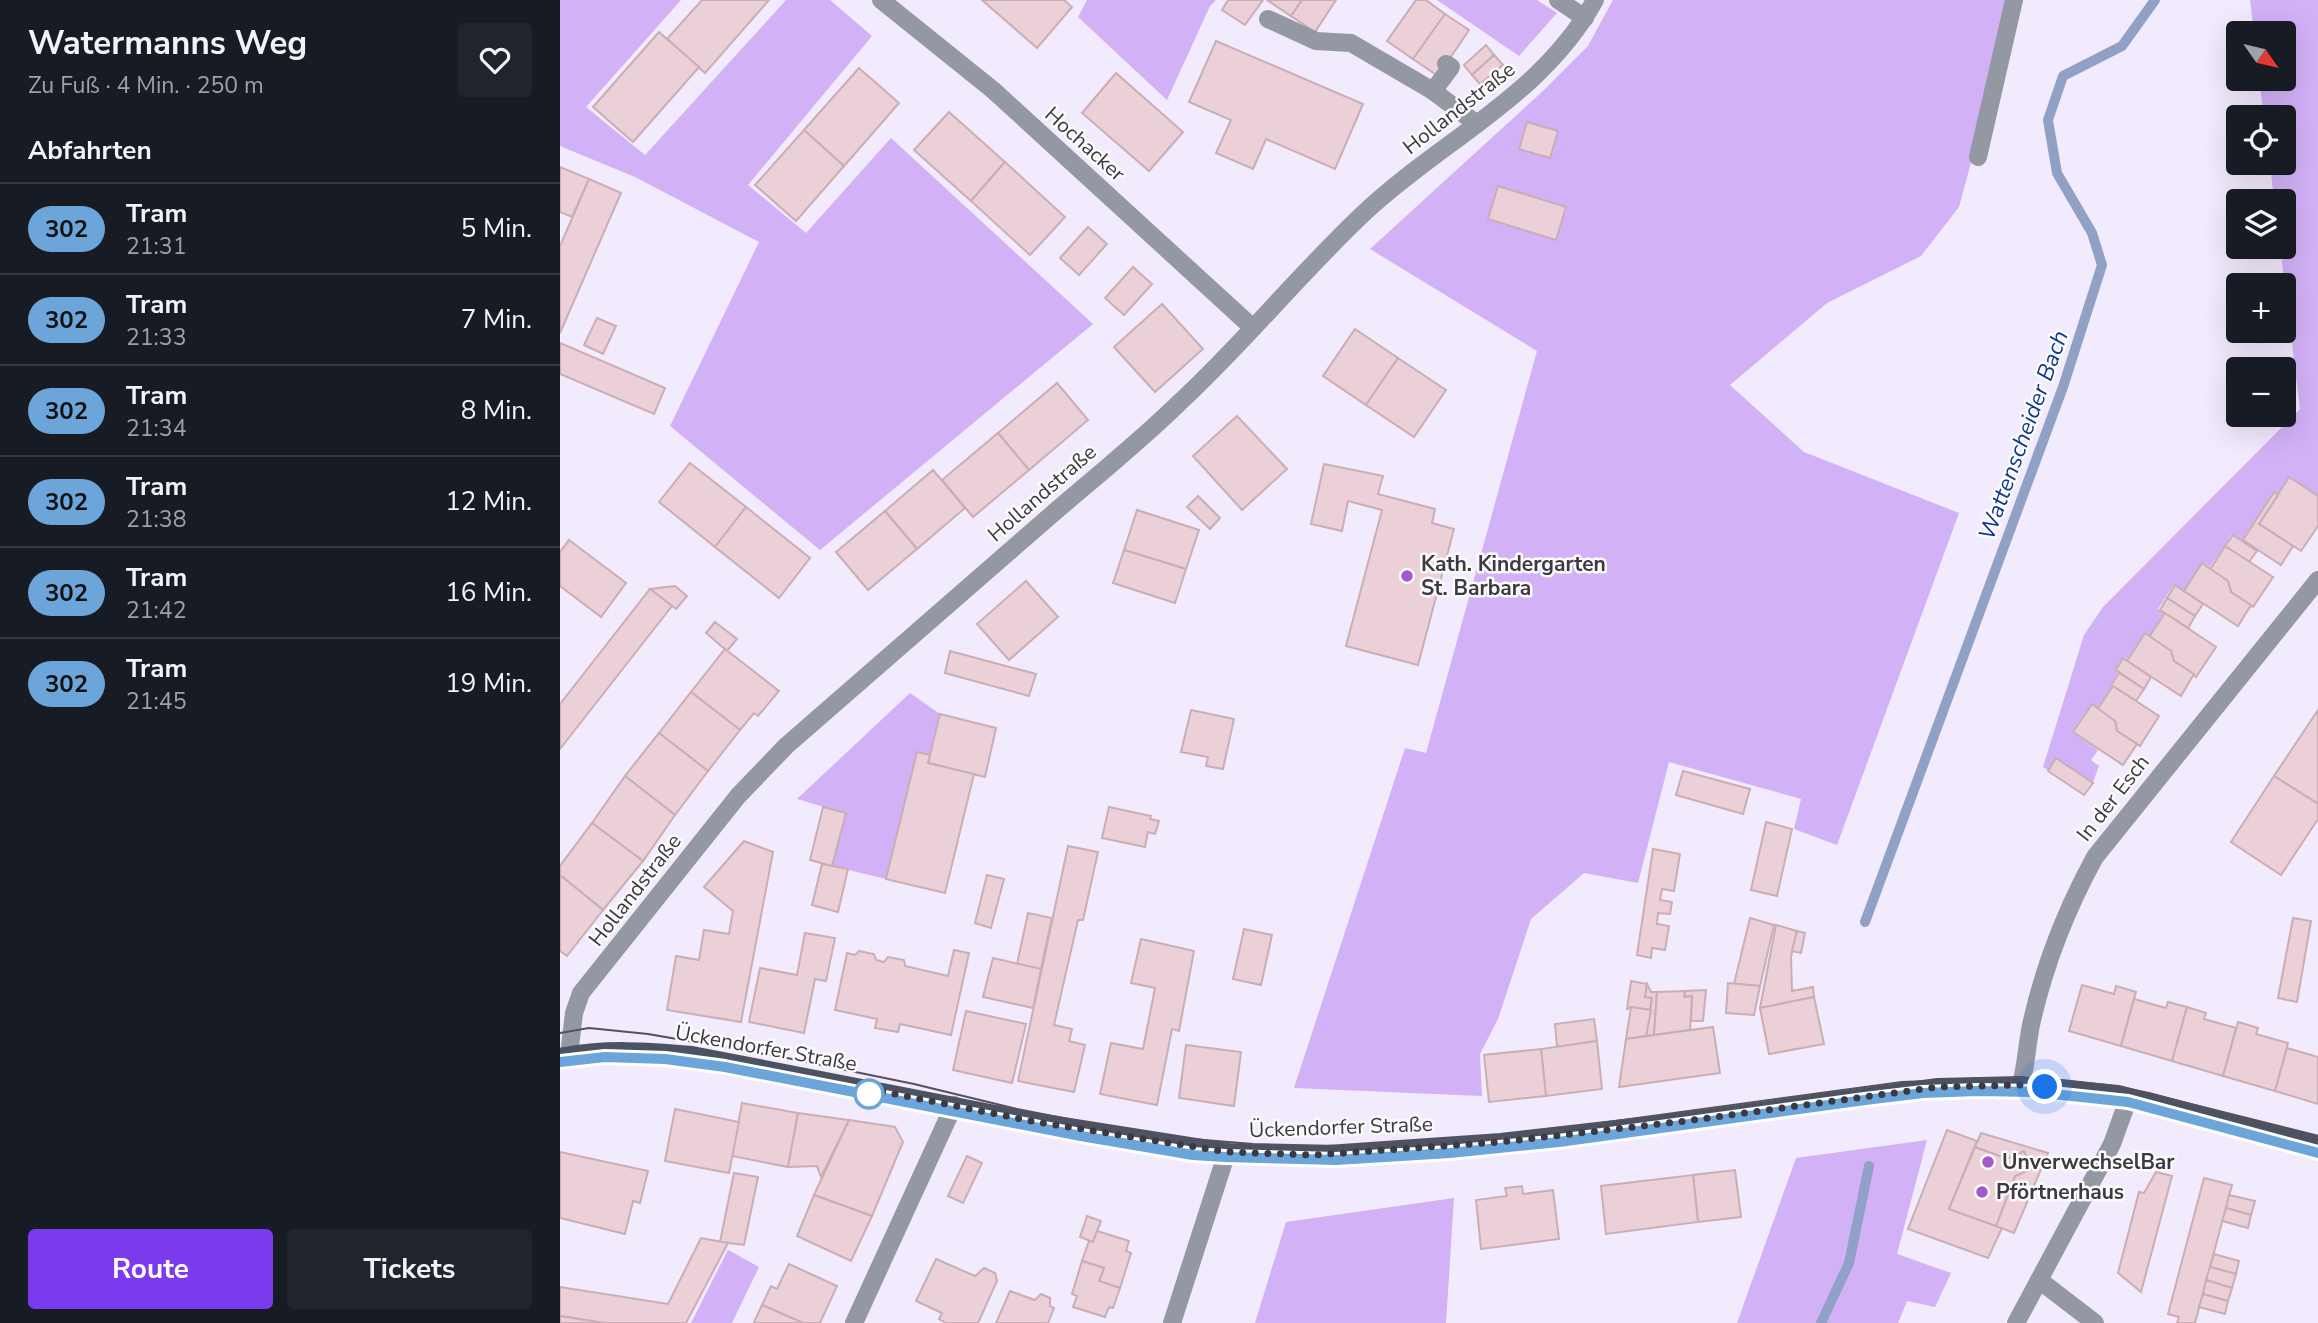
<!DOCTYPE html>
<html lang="de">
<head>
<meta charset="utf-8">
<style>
	:root { --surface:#171b24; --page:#20242c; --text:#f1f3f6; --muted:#9ea1a6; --line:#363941; --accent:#7c3aed }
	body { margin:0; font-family:"Nunito Sans",sans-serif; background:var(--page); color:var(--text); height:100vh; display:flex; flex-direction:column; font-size:26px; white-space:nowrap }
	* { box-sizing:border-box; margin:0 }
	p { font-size:23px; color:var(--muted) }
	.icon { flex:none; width:38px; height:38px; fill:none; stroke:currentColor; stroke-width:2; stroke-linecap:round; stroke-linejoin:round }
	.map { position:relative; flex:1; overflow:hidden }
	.side { display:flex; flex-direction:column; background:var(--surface); width:560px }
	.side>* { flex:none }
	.badge { padding:0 14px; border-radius:23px; font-size:24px; line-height:46px }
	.needle { width:46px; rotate:124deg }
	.buttons { position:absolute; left:1666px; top:21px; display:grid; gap:14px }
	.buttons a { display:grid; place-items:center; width:70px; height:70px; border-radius:7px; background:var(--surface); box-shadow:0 7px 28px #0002; font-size:35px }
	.you { position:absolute; width:35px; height:35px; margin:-18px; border:5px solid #fff; border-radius:50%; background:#1a73e8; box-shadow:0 0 0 10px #1a73e833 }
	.map>.badge { position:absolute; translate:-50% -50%; box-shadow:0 0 0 4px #fff }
	h2 { padding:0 28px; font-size:26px; line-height:63px }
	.round { display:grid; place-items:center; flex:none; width:74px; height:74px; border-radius:7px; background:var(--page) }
	.head { display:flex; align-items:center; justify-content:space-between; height:119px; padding:0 28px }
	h1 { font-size:33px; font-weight:700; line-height:52px }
	.primary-button { display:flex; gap:14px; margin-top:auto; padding:14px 28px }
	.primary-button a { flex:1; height:80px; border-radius:7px; background:var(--accent); color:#fff; font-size:28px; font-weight:700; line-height:80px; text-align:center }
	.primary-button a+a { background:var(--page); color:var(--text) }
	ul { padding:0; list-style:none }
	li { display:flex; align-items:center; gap:21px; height:91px; padding:0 28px; border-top:2px solid var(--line) }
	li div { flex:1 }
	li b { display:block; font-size:26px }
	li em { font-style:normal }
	li .badge { min-width:77px; font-weight:700; text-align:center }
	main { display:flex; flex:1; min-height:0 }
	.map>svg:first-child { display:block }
</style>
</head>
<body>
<main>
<section class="side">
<div class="head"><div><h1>Watermanns Weg</h1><p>Zu Fuß · 4 Min. · 250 m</p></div><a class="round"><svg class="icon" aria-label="heart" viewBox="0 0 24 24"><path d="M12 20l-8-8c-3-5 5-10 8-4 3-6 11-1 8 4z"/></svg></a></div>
<h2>Abfahrten</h2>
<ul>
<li><span class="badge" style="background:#6ba5d9;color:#111">302</span><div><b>Tram</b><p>21:31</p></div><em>5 Min.</em></li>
<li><span class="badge" style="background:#6ba5d9;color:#111">302</span><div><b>Tram</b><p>21:33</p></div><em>7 Min.</em></li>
<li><span class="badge" style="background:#6ba5d9;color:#111">302</span><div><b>Tram</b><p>21:34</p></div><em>8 Min.</em></li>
<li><span class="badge" style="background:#6ba5d9;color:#111">302</span><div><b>Tram</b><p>21:38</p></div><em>12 Min.</em></li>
<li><span class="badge" style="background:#6ba5d9;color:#111">302</span><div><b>Tram</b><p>21:42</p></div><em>16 Min.</em></li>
<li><span class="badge" style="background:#6ba5d9;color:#111">302</span><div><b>Tram</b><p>21:45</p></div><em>19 Min.</em></li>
</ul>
<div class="primary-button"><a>Route</a><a>Tickets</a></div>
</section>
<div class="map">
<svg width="1758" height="1323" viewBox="0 0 1758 1323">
	<rect width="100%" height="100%" fill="#f2eafd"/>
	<g fill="#d2b1f7">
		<polygon points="0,0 121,0 26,107 85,155 226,0 270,0 312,36 188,185 246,233 331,138 533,324 260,550 110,426 199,242 75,177 0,146"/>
		<polygon points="527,0 656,0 650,6 607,100 518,17"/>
		<polygon points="877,0 977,0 997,13 959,56"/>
		<polygon points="1053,0 1455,0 1399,207 1361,256 1267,303 1170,385 1244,452 1399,513 1277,845 1234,829 1241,799 1109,762 1078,883 1024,873 971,919 938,1019 920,1054 922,1096 734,1088 845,748 866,753 977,351 810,249 983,91 1028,46"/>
		<polygon points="1690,0 1758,0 1758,495 1730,477 1717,494 1713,492 1682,540 1672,534 1650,567 1642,562 1624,590 1614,584 1598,609 1604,613 1590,635 1585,632 1567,659 1563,657 1555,670 1558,673 1550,685 1552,686 1538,707 1531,704 1512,732 1538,750 1531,760 1539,766 1533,782 1496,758 1488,770 1483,767 1524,635 1543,607 1740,409 1720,247 1724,247 1724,201 1714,201 1710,163 1724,163 1724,117 1704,117 1699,79 1724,79 1724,33 1694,33"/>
		<polygon points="350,693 380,714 370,755 357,753 326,879 272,866 285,813 237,799"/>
		<polygon points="1367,1140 1337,1254 1391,1273 1375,1307 1347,1301 1338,1323 1177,1323 1236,1158"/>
		<polygon points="894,1198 886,1323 695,1323 726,1222"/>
		<polygon points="168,1250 199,1267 172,1323 131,1323"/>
	</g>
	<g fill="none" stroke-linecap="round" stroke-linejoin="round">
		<g stroke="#90a1c5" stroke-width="10">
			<polyline points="1305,922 1503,387 1542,265 1532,233 1497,173 1488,120 1503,76 1562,46 1595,0"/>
			<polyline points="1261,1323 1289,1263 1309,1166"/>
		</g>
	</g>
	<g fill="#ecd0d8" stroke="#c9aeb5" stroke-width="2">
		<polygon points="142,0 209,0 145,73 107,39"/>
		<polygon points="422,0 504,0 512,7 477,48"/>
		<polygon points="668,0 703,0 685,25 662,10"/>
		<polygon points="707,0 742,0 731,16"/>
		<polygon points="742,0 776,0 755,32 731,16"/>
		<polygon points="856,0 866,0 885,14 853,59 827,41"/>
		<polygon points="885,14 909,30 878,76 853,59"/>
		<polygon points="99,32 139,67 73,142 33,107"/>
		<polygon points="656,41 803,104 775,169 706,139 693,169 656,153 671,120 629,102"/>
		<polygon points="926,45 934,55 912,75 904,65"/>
		<polygon points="934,55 943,65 920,84 912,75"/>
		<polygon points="299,68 339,103 284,166 244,130"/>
		<polygon points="556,73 623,132 589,171 522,113"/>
		<polygon points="389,112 445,162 411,201 354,150"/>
		<polygon points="967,122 998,131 990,158 959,149"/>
		<polygon points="244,130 284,166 236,221 195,185"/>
		<polygon points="445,162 505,217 470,255 411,201"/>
		<polygon points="0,167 29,179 12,217 0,212"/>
		<polygon points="29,179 61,193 0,333 0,246"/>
		<polygon points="938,186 1006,207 996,240 928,219"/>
		<polygon points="528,227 547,244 519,275 500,258"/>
		<polygon points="573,267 592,284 564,315 545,298"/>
		<polygon points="602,304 643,349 595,392 554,347"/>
		<polygon points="37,318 56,326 43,354 24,345"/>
		<polygon points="795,329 838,358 806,405 763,376"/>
		<polygon points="0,343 105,388 94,414 0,374"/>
		<polygon points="838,358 886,390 854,437 806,405"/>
		<polygon points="497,383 528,420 469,470 438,433"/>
		<polygon points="677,416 727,469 682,510 633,456"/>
		<polygon points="438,433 469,470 413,517 382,480"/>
		<polygon points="130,463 186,507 155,547 99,502"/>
		<polygon points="764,464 823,476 818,494 875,509 872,523 894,529 858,665 786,646 822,510 788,501 782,531 751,524"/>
		<polygon points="373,470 405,508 357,549 325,511"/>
		<polygon points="1729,477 1758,496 1758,526 1741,551 1699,524"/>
		<polygon points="1714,492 1718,495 1699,524 1733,546 1721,565 1683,540"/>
		<polygon points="638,496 660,518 650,529 627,507"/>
		<polygon points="186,507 250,558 219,598 155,547"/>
		<polygon points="577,510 639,530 626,569 564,550"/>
		<polygon points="325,511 357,549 308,590 276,552"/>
		<polygon points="1673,535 1697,551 1689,562 1665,546"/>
		<polygon points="9,540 66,583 41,617 0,586 0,552"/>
		<polygon points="1665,546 1713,577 1693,607 1671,592 1668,581 1650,570"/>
		<polygon points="564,550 626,569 615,603 553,583"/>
		<polygon points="1642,563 1668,581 1671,592 1691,605 1678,626 1624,591"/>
		<polygon points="466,581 498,617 449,660 417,624"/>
		<polygon points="1615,585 1643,604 1635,616 1607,598"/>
		<polygon points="115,586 127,596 116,609 90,589"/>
		<polygon points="90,589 112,606 0,749 0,704"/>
		<polygon points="1607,598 1635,616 1628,628 1600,610"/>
		<polygon points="1605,613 1656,647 1636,677 1614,661 1611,651 1589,637"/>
		<polygon points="155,622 177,639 167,651 146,633"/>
		<polygon points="1585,633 1611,651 1614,661 1634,674 1621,696 1567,661"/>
		<polygon points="165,649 219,691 198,716 194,713 180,730 131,692"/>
		<polygon points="390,651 476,674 469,696 385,673"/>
		<polygon points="1563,658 1591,677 1584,689 1556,670"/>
		<polygon points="1559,673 1584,689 1576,701 1551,685"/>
		<polygon points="1553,686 1599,716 1580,746 1557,731 1555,721 1537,710"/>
		<polygon points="131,692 180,730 148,771 99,733"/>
		<polygon points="1532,704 1555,721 1557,731 1577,744 1563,765 1513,732"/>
		<polygon points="631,710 674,719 663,769 646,766 648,757 621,752"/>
		<polygon points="1758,710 1758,804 1714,776"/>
		<polygon points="380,714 436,728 425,777 368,763"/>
		<polygon points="99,733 148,771 115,815 65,776"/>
		<polygon points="357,752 370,755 368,763 414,774 385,893 326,879"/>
		<polygon points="1496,758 1533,783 1524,795 1488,771"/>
		<polygon points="1123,771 1190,789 1183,814 1116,795"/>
		<polygon points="65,776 115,815 83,861 32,823"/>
		<polygon points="1714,776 1758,804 1758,819 1721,875 1671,842"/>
		<polygon points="263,807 286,813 272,866 250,860"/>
		<polygon points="549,807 591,816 590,819 599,821 595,834 588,832 585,847 542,838"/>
		<polygon points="1206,822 1232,829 1217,896 1191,890"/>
		<polygon points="32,823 83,861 43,910 0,875 0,866"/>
		<polygon points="184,841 213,852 181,1022 107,1010 116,956 139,960 144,930 169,934 173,911 144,887"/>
		<polygon points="508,846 538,852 523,920 518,920 494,1025 512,1029 509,1041 525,1045 514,1092 458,1081"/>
		<polygon points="1093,849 1120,854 1114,891 1102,889 1100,900 1112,902 1110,914 1098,913 1097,924 1109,926 1105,950 1092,948 1091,958 1077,955"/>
		<polygon points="262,864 288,869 278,912 252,905"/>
		<polygon points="0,875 43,910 7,956 0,951"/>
		<polygon points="427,875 444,879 431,928 415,923"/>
		<polygon points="468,913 492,918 481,969 457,964"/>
		<polygon points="1190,918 1214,925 1200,986 1174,984"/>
		<polygon points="1733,918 1751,921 1737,1002 1718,998"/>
		<polygon points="1216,925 1237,931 1231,957 1232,991 1253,987 1254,997 1200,1008"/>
		<polygon points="684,929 712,935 701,985 673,979"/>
		<polygon points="1237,931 1245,933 1241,953 1232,951"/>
		<polygon points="245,933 275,938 266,981 255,979 244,1033 189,1022 200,968 237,975"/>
		<polygon points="581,939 634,951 619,1031 612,1029 597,1105 540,1094 551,1043 583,1049 595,988 571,983"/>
		<polygon points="394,950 409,953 391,1035 340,1024 338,1032 315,1028 317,1019 275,1010 287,953 295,955 299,951 314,954 316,960 324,962 328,957 344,960 345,966 388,976"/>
		<polygon points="433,958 481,969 473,1008 423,997"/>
		<polygon points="1071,981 1087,984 1085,997 1092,998 1090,1010 1071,1007 1067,1009"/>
		<polygon points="1168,983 1200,986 1194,1015 1166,1013"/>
		<polygon points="1087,984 1091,992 1097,992 1094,1035 1086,1036 1092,998 1085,997"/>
		<polygon points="1522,985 1554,994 1556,986 1576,992 1561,1046 1509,1031"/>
		<polygon points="1146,990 1143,1021 1131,1021 1132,996 1124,997 1125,991"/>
		<polygon points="1125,991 1124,997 1132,996 1130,1030 1094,1035 1097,992"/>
		<polygon points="1254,997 1264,1044 1209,1054 1200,1008"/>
		<polygon points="1574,999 1606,1008 1608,1002 1627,1007 1612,1061 1561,1046"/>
		<polygon points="1071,1007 1091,1010 1086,1036 1066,1039"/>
		<polygon points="1627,1007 1646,1013 1644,1019 1676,1028 1663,1076 1612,1061"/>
		<polygon points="406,1011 466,1024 452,1083 393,1070"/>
		<polygon points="1034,1019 1037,1041 997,1047 995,1024"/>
		<polygon points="1678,1022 1698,1028 1696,1034 1728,1043 1715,1091 1663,1076"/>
		<polygon points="1153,1027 1160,1073 1059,1087 1066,1039"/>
		<polygon points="1037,1041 1042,1089 986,1096 981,1049"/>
		<polygon points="626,1045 681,1052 674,1106 619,1098"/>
		<polygon points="1727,1048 1758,1057 1758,1104 1715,1091"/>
		<polygon points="981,1049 986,1096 929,1102 924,1055"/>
		<polygon points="182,1103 238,1113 228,1167 172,1156"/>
		<polygon points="115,1109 179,1122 169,1173 105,1161"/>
		<polygon points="238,1113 289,1120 261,1177 257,1166 228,1167"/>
		<polygon points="289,1120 335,1127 343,1142 312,1216 254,1195"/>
		<polygon points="1387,1130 1417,1141 1389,1209 1442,1228 1428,1258 1348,1229"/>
		<polygon points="1421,1133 1488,1153 1454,1233 1436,1226 1455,1176 1472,1169 1464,1151 1447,1159 1415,1147"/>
		<polygon points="1415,1147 1447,1159 1464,1151 1472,1169 1455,1176 1436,1226 1389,1209"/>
		<polygon points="0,1152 88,1171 80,1203 73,1201 65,1234 0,1218"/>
		<polygon points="407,1156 422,1163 403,1203 388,1196"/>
		<polygon points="1175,1170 1181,1217 1138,1222 1133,1175"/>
		<polygon points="1596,1172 1612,1176 1581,1292 1558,1273 1579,1192 1584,1193"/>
		<polygon points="174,1173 198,1177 184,1245 160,1242"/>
		<polygon points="1133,1175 1138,1222 1046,1234 1041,1186"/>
		<polygon points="1644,1178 1672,1185 1635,1323 1617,1323 1619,1317 1608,1314"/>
		<polygon points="962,1186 963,1194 993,1190 999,1239 921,1249 916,1200 947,1196 945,1188"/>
		<polygon points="254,1195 312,1216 291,1261 237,1236"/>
		<polygon points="1669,1195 1695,1201 1691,1215 1666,1208"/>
		<polygon points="1666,1208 1691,1215 1688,1228 1662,1221"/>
		<polygon points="527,1216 541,1221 533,1242 520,1237"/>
		<polygon points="537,1231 569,1241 566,1251 571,1253 560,1288 539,1281 544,1268 522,1261 529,1241 533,1242"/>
		<polygon points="141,1238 168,1243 126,1323 44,1323 0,1316 0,1287 108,1304"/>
		<polygon points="1654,1254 1679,1261 1676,1274 1650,1267"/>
		<polygon points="376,1259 415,1276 424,1268 435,1273 437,1281 418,1323 386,1323 379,1319 382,1313 356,1301"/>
		<polygon points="522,1261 544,1268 539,1281 560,1288 553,1308 549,1307 545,1317 513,1307 517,1296 512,1294"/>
		<polygon points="229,1264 277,1286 260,1323 243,1323 202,1305 211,1286 217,1289"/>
		<polygon points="1650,1267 1676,1274 1672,1288 1646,1280"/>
		<polygon points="1646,1280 1672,1288 1668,1301 1643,1294"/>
		<polygon points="450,1291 475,1300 481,1294 490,1298 490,1306 494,1308 488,1323 436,1323"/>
		<polygon points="1643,1294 1668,1301 1665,1314 1639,1307"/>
		<polygon points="202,1305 243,1323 196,1323 194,1322"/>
		<polygon points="0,1316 44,1323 0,1323"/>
	</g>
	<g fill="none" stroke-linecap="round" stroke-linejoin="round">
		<g stroke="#9498a2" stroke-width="18">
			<polyline points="321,0 433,90 693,328"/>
			<polyline points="998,0 1025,18"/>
			<polyline points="708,19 756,41 791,43 873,91"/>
			<polyline points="886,64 891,67 873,91 917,124"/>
			<polyline points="1418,157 1454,0"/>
			<path d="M9 1055 14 1013 21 993 178 796 226 746C314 669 402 593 490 516 533 479 578 443 619 403 684 343 740 273 805 212 882 140 983 95 1035 0"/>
			<path d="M1461 1085C1466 1065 1467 1045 1471 1025 1484 966 1506 910 1535 857L1758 580"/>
			<polyline points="1479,1280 1535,1323"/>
			<polyline points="294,1323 394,1105"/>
			<polyline points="612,1323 667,1152"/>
			<polyline points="1456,1323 1552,1144 1569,1097"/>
		</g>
		<path stroke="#4b5362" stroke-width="18" d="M0 1057C43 1048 88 1051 132 1055L471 1121 667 1152 753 1155 941 1142 1126 1121 1378 1087 1461 1085 1558 1094 1758 1144"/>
		<g stroke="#56515c" stroke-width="2">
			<polyline points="0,1033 29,1028 88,1034 227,1058 354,1084 457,1109 595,1136 693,1144 779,1146 945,1136 1342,1082 1446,1078 1502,1080 1547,1085 1589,1093 1758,1138"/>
			<polyline points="0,1062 45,1057 105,1059 183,1070 521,1136 633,1155 665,1157 776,1160 890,1153 999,1142 1305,1100 1363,1093 1418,1091 1474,1092 1568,1102 1758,1153"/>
		</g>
	</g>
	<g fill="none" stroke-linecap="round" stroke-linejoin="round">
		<defs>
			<polyline id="line" points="0,1062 45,1057 105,1059 165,1067 521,1136 633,1155 665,1157 776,1160 890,1153 999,1142 1305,1100 1363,1093 1418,1091 1474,1092 1568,1102 1758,1153"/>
		</defs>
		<use href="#line" stroke="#fff" stroke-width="16"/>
		<use href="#line" stroke="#6ba5d9" stroke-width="10"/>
		<polyline stroke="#3d3942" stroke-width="7" stroke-dasharray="0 12.6" points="309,1094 305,1088 471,1121 667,1152 753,1155 941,1142 1126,1121 1378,1087 1461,1085 1485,1087"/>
	</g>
	<g fill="#a458ca" stroke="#fbfbfb" stroke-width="2.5">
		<circle cx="847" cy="576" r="7"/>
		<circle cx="1428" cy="1162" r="7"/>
		<circle cx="1422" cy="1192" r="7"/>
	</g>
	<circle fill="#fff" stroke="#6ba5d9" stroke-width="3.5" cx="309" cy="1094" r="14"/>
	<g text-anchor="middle" stroke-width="5" stroke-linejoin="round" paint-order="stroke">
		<g font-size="21" fill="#3d3942" stroke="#fbfbfb">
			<text transform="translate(899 108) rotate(-38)" y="7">Hollandstraße</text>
			<text transform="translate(525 144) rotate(42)" y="7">Hochacker</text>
			<text transform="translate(482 493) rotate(-41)" y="7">Hollandstraße</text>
			<text transform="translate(1553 798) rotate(-52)" y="7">In der Esch</text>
			<text transform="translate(75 890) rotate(-52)" y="7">Hollandstraße</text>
			<text transform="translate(206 1048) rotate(10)" y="7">Ückendorfer Straße</text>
			<text transform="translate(781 1127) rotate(-2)" y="7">Ückendorfer Straße</text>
		</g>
		<g font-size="21" font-weight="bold" fill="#3d3942" stroke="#fbfbfb" text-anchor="start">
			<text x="861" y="571">Kath. Kindergarten<tspan x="861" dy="24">St. Barbara</tspan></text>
			<text x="1442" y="1169">UnverwechselBar</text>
			<text x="1436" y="1199">Pförtnerhaus</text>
		</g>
		<g font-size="23" font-style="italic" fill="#0f378e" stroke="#fbfbfb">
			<text transform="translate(1463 435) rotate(-70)" y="8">Wattenscheider Bach</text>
		</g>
	</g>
</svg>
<div class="buttons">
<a><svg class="needle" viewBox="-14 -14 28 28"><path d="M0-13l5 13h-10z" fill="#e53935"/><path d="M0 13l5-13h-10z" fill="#9ea1a6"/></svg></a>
<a><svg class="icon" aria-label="locate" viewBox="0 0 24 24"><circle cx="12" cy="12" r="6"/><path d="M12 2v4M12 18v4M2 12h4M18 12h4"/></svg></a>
<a><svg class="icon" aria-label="layers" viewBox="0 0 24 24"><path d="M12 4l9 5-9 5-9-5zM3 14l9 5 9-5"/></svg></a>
<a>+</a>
<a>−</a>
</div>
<div class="you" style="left:1485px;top:1087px"></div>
</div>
</main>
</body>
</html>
